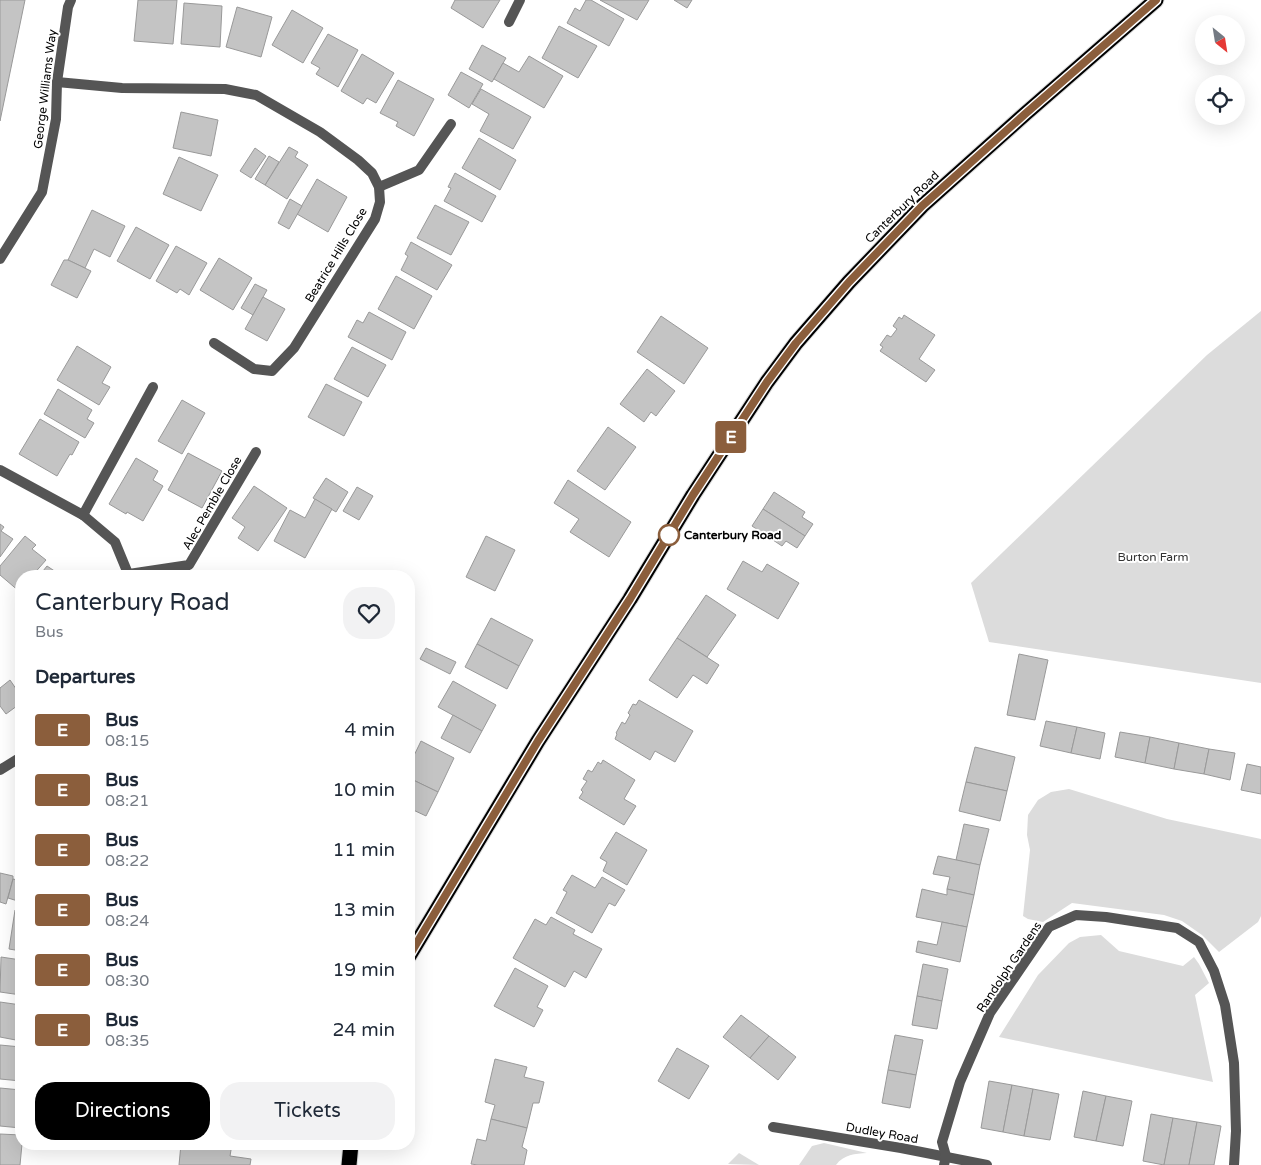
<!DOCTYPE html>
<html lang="en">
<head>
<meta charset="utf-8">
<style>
	:root { --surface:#fff; --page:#f2f2f3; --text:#1f2937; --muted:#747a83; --accent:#000 }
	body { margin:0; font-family:"Varela Round",sans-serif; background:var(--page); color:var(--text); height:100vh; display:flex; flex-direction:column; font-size:19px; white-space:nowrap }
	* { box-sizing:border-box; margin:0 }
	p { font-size:16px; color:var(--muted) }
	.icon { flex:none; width:28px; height:28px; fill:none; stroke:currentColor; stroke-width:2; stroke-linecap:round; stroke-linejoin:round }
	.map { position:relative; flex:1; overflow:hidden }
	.sheet { position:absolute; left:15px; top:570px; width:400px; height:580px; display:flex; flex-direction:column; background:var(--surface); border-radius:20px; box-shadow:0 5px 20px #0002 }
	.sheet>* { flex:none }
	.badge { padding:0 10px; border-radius:4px; font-size:18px; line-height:32px }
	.needle { width:32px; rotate:150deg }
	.tools { position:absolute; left:1195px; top:15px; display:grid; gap:10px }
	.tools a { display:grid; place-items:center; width:50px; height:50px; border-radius:50%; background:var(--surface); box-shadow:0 5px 20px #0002; font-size:25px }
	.map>.badge { position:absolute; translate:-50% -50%; box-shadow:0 0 0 2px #fff }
	h2 { padding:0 20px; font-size:19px; line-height:45px }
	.round { display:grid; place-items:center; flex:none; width:52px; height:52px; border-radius:20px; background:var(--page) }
	.overview { display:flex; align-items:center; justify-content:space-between; height:85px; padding:0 20px }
	h1 { font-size:24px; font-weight:600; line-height:38px }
	.button { display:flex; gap:10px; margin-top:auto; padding:10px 20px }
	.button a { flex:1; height:58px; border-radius:20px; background:var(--accent); color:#fff; font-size:20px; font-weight:600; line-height:58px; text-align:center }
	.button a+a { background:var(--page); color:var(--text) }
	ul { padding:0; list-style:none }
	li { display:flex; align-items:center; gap:15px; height:60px; padding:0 20px }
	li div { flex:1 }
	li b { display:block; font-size:19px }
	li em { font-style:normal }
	li .badge { min-width:55px; font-weight:700; text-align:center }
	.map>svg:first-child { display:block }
</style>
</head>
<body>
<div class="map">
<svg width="1261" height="1165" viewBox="0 0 1261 1165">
	<rect width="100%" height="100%" fill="#fff"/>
	<g fill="#dcdcdc">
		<polygon points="1261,311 1261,683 989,642 971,583 1207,355"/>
		<polygon points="1069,789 1167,819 1261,839 1261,916 1258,922 1219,952 1202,935 1182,921 1164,915 1072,903 1043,922 1028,919 1023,916 1030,850 1027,835 1028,815 1038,800 1051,792"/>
		<polygon points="1101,935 1119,951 1183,966 1194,957 1199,964 1209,983 1195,995 1213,1082 999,1037 1038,975 1069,943 1080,937"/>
		<path d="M824 1143 867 1153C855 1154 844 1154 836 1165H799L812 1146Z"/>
		<polygon points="739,1153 759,1165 728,1164"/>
	</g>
	<g fill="#c4c4c4" stroke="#999">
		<polygon points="0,0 25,0 0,121"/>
		<polygon points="138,0 177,0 173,44 134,41"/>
		<polygon points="455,0 500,0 483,28 451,8"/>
		<polygon points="586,0 591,0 624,19 609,46 567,23 575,8 580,11"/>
		<polygon points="600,0 649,0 637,20"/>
		<polygon points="674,0 692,0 687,8"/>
		<polygon points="184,3 222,6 220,47 181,44"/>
		<polygon points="237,7 272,17 261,57 226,47"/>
		<polygon points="292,10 323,28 303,63 272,45"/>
		<polygon points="559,26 597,46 578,78 542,58"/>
		<polygon points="328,34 358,50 338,87 316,74 320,68 311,63"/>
		<polygon points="482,45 506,58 492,82 469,69"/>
		<polygon points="362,54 394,73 376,103 367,98 363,104 341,91"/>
		<polygon points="529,56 563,76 544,108 494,79 503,63 519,72"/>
		<polygon points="461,72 483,84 469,108 448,95"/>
		<polygon points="398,80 434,99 414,136 396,126 398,122 380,113"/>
		<polygon points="481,89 531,117 513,149 480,131 489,114 472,104"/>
		<polygon points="181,112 218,120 211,156 173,148"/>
		<polygon points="479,138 516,160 500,190 462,168"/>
		<polygon points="289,147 298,152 295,157 308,165 287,199 265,185"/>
		<polygon points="255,148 266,156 251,178 240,171"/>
		<polygon points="269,156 279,162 265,185 255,179"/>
		<polygon points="179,157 218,175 201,211 163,194"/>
		<polygon points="455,173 496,196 482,222 444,201 451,188 448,187"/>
		<polygon points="317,179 347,197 328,232 297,214"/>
		<polygon points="290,199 302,206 289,229 278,223"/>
		<polygon points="435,205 469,222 451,255 417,238"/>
		<polygon points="92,210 125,226 110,257 94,249 85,268 68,260"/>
		<polygon points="136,227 169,245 150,279 117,261"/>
		<polygon points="411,242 452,265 437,290 401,270 408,256 405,254"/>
		<polygon points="176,246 207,263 189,295 180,289 177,293 156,281"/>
		<polygon points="219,258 252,278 233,310 200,290"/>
		<polygon points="64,260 68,260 91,271 77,298 51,285"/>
		<polygon points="396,276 432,296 414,329 378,309"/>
		<polygon points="255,284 267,290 253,315 241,308"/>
		<polygon points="263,297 285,309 267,341 245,329"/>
		<polygon points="369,312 406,332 392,360 348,337 357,320 363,323"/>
		<polygon points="904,315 935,335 919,359 935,370 926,382 880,351 883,347 880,345 887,335 891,337 897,329 893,326 899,317 902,319"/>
		<polygon points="661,316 708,348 684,384 637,352"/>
		<polygon points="77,346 111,367 102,383 110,387 99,405 57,380"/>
		<polygon points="352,347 386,365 368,397 334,379"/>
		<polygon points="647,369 675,391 656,416 651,412 644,422 620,404"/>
		<polygon points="326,384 362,402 344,436 308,417"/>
		<polygon points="58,389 92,410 87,419 94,423 85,438 44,414"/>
		<polygon points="182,400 205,413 182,454 158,441"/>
		<polygon points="40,419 79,442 72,455 70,454 57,476 19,454"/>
		<polygon points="608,427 636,447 605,490 577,471"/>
		<polygon points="188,453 222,471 202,508 168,490"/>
		<polygon points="136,458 158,471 153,480 163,486 143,521 127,512 126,514 109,504"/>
		<polygon points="326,478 348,492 336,512 313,498"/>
		<polygon points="568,480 631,522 609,557 570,532 579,519 554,503"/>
		<polygon points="254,486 287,508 258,551 238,538 245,527 232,518"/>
		<polygon points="357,487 373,496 359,520 343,511"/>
		<polygon points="774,492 805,512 802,517 813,524 805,536 763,509"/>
		<polygon points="315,499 332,509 305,558 274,541 290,510 305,518"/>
		<polygon points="763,509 805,536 797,548 786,541 782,546 752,526"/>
		<polygon points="0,524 4,527 1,531 13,539 0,557"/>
		<polygon points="25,536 36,545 32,549 46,560 32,576 21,576 21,590 20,592 0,575 0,566"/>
		<polygon points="486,536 515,550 495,591 466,577"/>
		<polygon points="743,561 762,572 767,564 799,583 778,619 727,589"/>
		<polygon points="47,566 62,576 39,576"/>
		<polygon points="706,595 736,615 707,657 677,638"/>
		<polygon points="491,618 533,640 519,666 477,644"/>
		<polygon points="677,638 719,665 707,684 693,675 677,698 649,680"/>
		<polygon points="477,644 519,666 507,689 465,667"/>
		<polygon points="426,648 456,662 450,674 420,659"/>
		<polygon points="1019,654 1048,660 1035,720 1007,715"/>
		<polygon points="10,680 21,696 21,703 6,714 0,706 0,688"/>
		<polygon points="453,681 496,705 482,731 438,707"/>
		<polygon points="639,700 693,731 675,762 655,751 650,760 615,739 617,734 616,733 622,722 625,724 630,715 628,713 633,704 636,705"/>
		<polygon points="453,715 482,731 470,753 441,738"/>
		<polygon points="1046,721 1077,727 1071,753 1040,746"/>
		<polygon points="1077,727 1105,733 1100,759 1071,753"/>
		<polygon points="1120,732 1150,737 1145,763 1115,757"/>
		<polygon points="1150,737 1179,743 1174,769 1145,763"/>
		<polygon points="421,741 454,758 438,792 409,778 409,766"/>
		<polygon points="1179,743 1209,749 1204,774 1174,769"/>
		<polygon points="975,747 1015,757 1007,791 966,782"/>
		<polygon points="1209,749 1235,753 1230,780 1204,774"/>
		<polygon points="603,760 635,780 624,799 636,806 624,825 579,798 583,792 581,790 587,781 583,779 588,770 592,772 598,762 601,764"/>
		<polygon points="1247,764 1261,767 1261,794 1241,790"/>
		<polygon points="409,778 438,792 426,816 409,808"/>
		<polygon points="966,782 1007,791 1000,821 959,811"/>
		<polygon points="964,824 989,829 980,865 956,860"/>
		<polygon points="616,832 647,850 627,885 603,871 607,862 600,858"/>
		<polygon points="938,856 980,865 974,895 947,889 950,877 933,874"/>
		<polygon points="0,873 13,876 13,879 6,904 0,902"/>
		<polygon points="572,875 595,888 602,877 625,890 615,906 609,903 592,933 556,913 567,892 563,890"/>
		<polygon points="13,879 21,881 21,902 8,898"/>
		<polygon points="922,889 947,895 947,889 974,895 967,927 916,917"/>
		<polygon points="15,910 21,911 21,951 9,949"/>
		<polygon points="551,917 575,930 573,934 602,949 586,978 574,971 565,987 513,958 535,919 546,925"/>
		<polygon points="942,922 967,927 960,962 916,952 918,941 937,945"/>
		<polygon points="1,957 21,960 21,995 0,992"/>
		<polygon points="923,964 948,969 942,1001 917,996"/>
		<polygon points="515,968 548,986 537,1007 543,1010 534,1027 494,1006"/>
		<polygon points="917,996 942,1001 937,1029 912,1025"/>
		<polygon points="0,1002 21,1005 21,1041 0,1037"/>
		<polygon points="741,1015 769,1036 750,1058 723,1037"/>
		<polygon points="895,1035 923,1040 916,1075 888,1070"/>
		<polygon points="769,1036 796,1057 778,1080 750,1058"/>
		<polygon points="0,1045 21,1047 21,1081 0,1079"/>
		<polygon points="677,1048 709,1066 689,1099 658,1081"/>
		<polygon points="495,1059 527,1067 524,1077 544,1082 539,1103 533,1103 527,1128 491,1119 495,1105 485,1102"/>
		<polygon points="888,1070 916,1075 910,1108 882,1103"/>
		<polygon points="989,1081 1012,1085 1003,1132 981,1128"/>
		<polygon points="1012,1085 1033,1089 1024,1136 1003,1132"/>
		<polygon points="0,1088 21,1090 21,1128 0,1126"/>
		<polygon points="1033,1089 1059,1094 1050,1140 1024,1136"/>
		<polygon points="1083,1091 1106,1096 1096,1141 1074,1137"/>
		<polygon points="1106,1096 1132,1101 1123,1146 1096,1141"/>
		<polygon points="1151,1114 1173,1118 1164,1165 1143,1161"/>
		<polygon points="1173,1118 1197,1122 1189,1165 1164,1165"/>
		<polygon points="491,1119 527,1128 522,1147 527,1150 524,1165 478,1165 471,1164 477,1139 486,1141"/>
		<polygon points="1197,1122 1221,1126 1214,1165 1189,1165"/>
		<polygon points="0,1134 21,1135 22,1144 20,1165 0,1165"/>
		<polygon points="181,1144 232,1144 230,1156 251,1159 250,1165 179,1165"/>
	</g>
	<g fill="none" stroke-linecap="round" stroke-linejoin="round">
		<defs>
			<g id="highway">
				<polyline points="409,956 538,741 630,599 693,495 767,382 796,343 849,282 922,206 1025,114 1156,0"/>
				<polyline points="349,1165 351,1144"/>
			</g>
		</defs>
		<use href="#highway" stroke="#dbdbdb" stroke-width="17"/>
		<g stroke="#555" stroke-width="10">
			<polyline points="509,22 520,0"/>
			<polyline points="57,82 122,88 225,89 256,95 320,132 358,160 372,173 379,187 380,202 375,219 294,348 272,371 254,369 214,343"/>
			<polyline points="379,187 419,170 451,124"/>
			<polyline points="0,259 42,192 56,119 57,82 68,7 71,0"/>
			<polyline points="0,470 83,515 115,542 129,576"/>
			<polyline points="83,515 153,387"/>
			<polyline points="129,574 189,565 256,452"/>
			<polyline points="0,770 21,757"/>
			<polyline points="773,1127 901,1148 987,1165"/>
			<polyline points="944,1165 946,1156 942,1142 960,1082 990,1013 1049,927 1076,915 1106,917 1177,928 1199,942 1214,971 1225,1005 1234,1063 1236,1131 1234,1165"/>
		</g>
		<use href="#highway" stroke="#000" stroke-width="15"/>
	</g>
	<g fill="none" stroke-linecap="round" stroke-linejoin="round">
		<defs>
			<polyline id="line" points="409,956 538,741 630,599 693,495 767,382 796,343 849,282 922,206 1025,114 1156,0"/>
		</defs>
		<use href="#line" stroke="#fff" stroke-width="11"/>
		<use href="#line" stroke="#8b5e3c" stroke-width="8"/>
	</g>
	<circle fill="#fff" stroke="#8b5e3c" stroke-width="2.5" cx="669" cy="535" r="10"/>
	<g text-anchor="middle" stroke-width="4" stroke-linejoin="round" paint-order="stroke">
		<g font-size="12" fill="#000" stroke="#fff">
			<text transform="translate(45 89) rotate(-83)" y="4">George Williams Way</text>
			<text transform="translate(902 207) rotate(-44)" y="4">Canterbury Road</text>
			<text transform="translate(336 255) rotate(-59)" y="4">Beatrice Hills Close</text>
			<text transform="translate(212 503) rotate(-60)" y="4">Alec Pemble Close</text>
			<text transform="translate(1009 967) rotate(-56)" y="4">Randolph Gardens</text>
			<text transform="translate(882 1133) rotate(10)" y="4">Dudley Road</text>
		</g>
		<g font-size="12" font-weight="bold" fill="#000" stroke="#fff" text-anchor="start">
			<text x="684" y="539">Canterbury Road</text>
		</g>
		<g font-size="12" fill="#333" stroke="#fff">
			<text x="1153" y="561">Burton Farm</text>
		</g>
	</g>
</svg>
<div class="tools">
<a><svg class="needle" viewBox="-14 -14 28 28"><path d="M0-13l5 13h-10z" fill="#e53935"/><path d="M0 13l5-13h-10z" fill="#747a83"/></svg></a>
<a><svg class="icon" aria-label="locate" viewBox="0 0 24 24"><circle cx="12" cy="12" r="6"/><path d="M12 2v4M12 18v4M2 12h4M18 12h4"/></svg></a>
</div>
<b class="badge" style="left:731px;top:437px;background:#8b5e3c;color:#fff">E</b>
<section class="sheet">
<div class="overview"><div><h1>Canterbury Road</h1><p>Bus</p></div><a class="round"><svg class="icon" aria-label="heart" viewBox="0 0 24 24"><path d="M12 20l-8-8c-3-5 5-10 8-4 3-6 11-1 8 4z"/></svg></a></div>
<h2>Departures</h2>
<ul>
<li><span class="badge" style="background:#8b5e3c;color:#fff">E</span><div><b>Bus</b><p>08:15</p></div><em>4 min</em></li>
<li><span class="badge" style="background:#8b5e3c;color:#fff">E</span><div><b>Bus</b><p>08:21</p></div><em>10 min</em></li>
<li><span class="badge" style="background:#8b5e3c;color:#fff">E</span><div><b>Bus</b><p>08:22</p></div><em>11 min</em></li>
<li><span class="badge" style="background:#8b5e3c;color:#fff">E</span><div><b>Bus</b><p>08:24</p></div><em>13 min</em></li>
<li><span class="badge" style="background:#8b5e3c;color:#fff">E</span><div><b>Bus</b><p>08:30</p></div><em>19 min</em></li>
<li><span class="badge" style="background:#8b5e3c;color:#fff">E</span><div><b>Bus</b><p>08:35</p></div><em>24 min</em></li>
</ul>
<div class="button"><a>Directions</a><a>Tickets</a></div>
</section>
</div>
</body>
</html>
